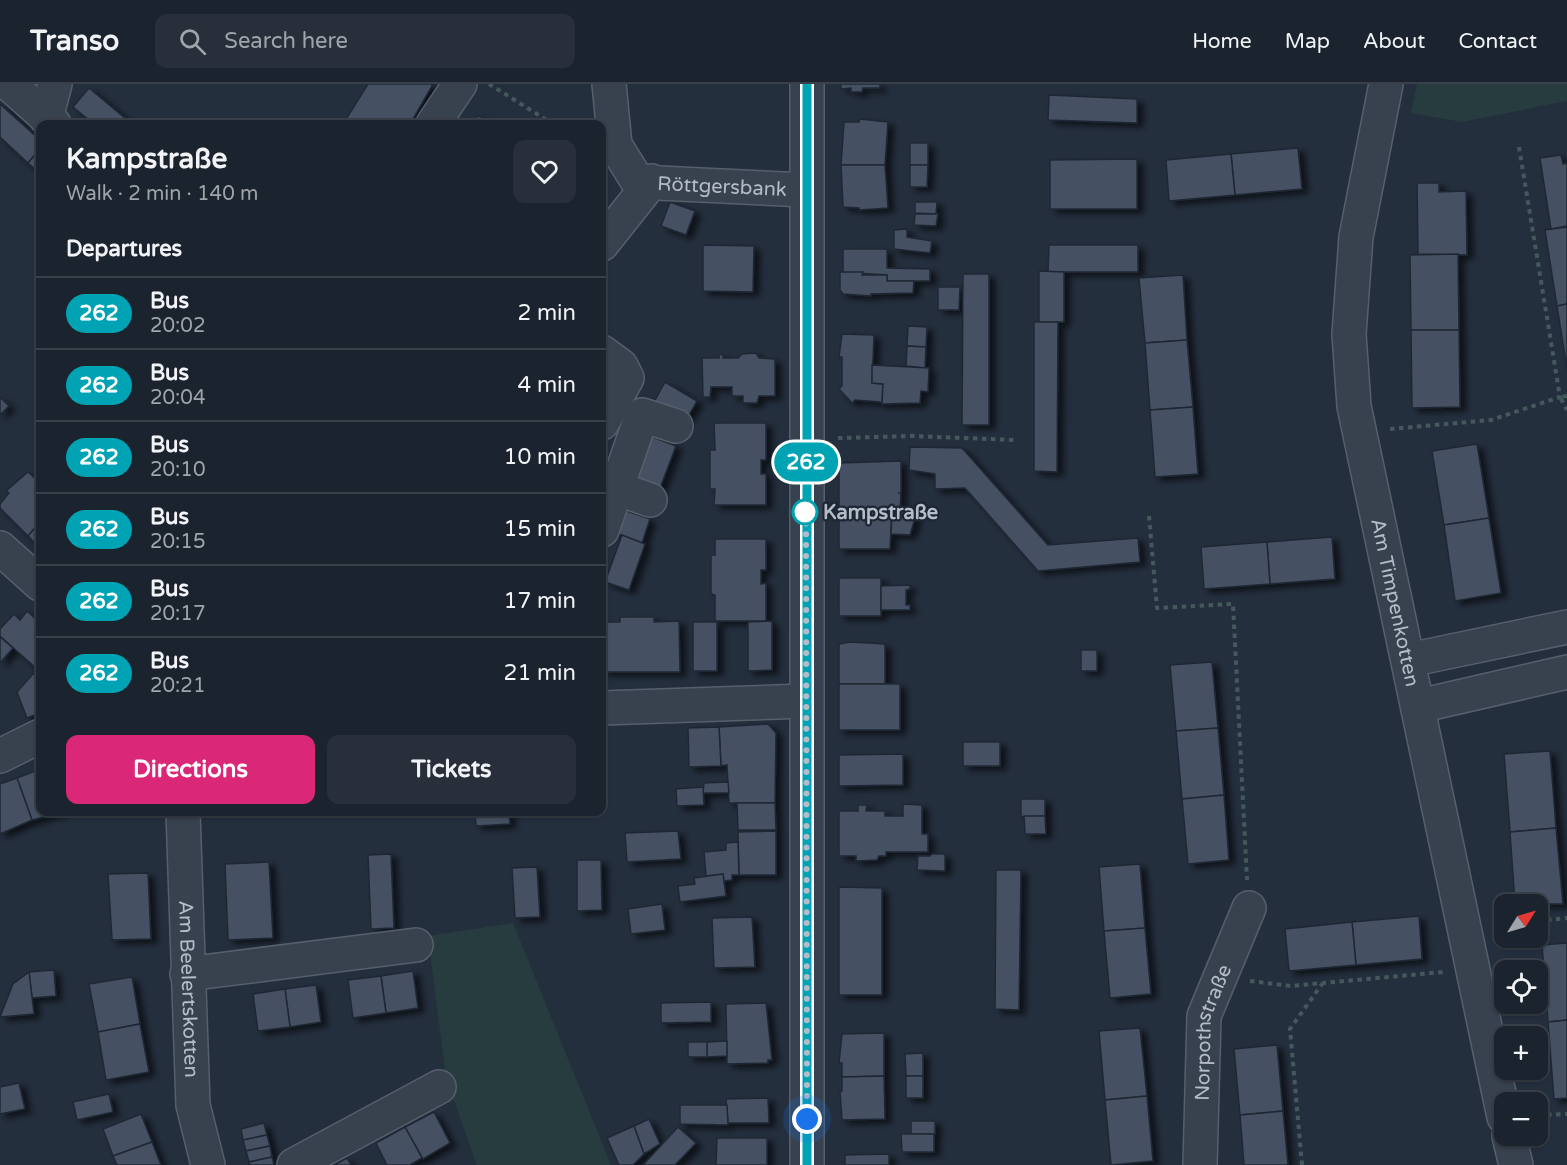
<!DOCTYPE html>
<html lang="en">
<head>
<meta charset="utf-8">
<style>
	:root { --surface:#1b232e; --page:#282f3a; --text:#f1f3f6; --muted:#a0a4aa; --line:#39404a; --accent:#db2777 }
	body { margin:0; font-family:"Varela Round",sans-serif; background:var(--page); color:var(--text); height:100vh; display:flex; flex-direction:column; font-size:22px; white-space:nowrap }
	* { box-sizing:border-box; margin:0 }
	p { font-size:20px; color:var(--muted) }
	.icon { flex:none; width:33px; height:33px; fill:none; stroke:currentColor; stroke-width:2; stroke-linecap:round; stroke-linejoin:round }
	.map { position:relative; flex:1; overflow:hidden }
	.sheet { position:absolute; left:36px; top:36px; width:570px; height:696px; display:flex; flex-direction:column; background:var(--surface); border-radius:12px; box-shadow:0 2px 4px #0004,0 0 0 2px var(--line) }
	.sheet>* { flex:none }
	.badge { padding:0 12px; border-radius:20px; font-size:21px; line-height:39px }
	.needle { width:39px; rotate:53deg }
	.controls { position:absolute; left:1494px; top:810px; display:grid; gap:12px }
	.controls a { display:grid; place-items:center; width:54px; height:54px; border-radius:12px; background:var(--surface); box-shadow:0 2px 4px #0004,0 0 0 2px var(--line); font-size:30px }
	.you { position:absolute; width:30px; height:30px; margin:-15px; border:4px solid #fff; border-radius:50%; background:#1a73e8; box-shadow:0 0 0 9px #1a73e833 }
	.map>.badge { position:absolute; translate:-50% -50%; box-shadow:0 0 0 3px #fff }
	h2 { padding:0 30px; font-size:22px; line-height:54px }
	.round { display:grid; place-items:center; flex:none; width:63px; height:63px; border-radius:12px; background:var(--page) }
	.headline { display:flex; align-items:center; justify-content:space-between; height:102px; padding:0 30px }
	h1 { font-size:28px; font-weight:700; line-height:45px }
	.button { display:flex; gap:12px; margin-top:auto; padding:12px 30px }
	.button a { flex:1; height:69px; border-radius:12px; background:var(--accent); color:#fff; font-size:24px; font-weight:700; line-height:69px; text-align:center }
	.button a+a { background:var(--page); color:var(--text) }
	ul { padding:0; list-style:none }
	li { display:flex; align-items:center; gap:18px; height:72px; padding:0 30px; border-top:2px solid var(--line) }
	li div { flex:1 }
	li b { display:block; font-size:22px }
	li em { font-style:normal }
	li .badge { min-width:66px; font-weight:700; text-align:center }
	header { display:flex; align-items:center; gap:36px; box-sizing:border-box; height:84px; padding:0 30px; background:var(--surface); border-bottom:2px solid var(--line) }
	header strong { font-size:28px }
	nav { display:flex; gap:33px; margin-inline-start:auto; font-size:21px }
	.search { width:420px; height:54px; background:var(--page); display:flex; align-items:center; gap:15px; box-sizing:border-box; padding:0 21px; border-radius:12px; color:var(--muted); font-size:22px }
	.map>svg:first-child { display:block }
</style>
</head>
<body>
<header>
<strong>Transo</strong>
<div class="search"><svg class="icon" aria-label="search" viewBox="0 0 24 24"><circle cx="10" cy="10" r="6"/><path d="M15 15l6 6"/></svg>Search here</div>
<nav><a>Home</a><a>Map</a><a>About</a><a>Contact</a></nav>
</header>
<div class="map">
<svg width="1567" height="1081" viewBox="0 0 1567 1081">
	<defs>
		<filter id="shadow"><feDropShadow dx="6" dy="4" stdDeviation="3" flood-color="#0009"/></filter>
	</defs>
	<rect width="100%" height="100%" fill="#242f3e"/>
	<g fill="#263c3f">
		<polygon points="1417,0 1567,0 1567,17 1462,38 1411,29"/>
		<polygon points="513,839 611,1081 477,1081 446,994 428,852"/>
	</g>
	<g fill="#455162" stroke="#1f2835" stroke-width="1.5" filter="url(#shadow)">
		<polygon points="368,0 433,0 410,40 343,40"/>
		<polygon points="841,0 880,0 880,4 863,4 862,8 851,8 851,4 841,5"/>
		<polygon points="89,4 132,40 94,40 73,23"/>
		<polygon points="1049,11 1137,15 1137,39 1048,36"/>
		<polygon points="0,20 40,56 40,65 28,79 0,53"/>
		<polygon points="477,32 482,33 494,40 471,40"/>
		<polygon points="860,35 888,38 885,81 841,81 844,38 859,38"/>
		<rect x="910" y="59" width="18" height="22"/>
		<polygon points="1298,64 1302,105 1235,111 1231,70"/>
		<polygon points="40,65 40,90 28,79"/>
		<polygon points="1231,70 1235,111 1169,117 1166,76"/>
		<polygon points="1561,71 1563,80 1567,79 1567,142 1551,145 1540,74"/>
		<polygon points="1137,75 1137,125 1050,125 1050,76"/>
		<polygon points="841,81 885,81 888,124 859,126 859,124 843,123"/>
		<polygon points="910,81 928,81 927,103 910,103"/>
		<polygon points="1417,99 1439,99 1439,108 1466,107 1467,171 1418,170"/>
		<polygon points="670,118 695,127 686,151 661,142"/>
		<polygon points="915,118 937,118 936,130 915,129"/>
		<polygon points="915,130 938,130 936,142 914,141"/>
		<polygon points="1567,143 1567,220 1557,222 1545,146"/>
		<polygon points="907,145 907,153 932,157 930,169 894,165 894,146"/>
		<polygon points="703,161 754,162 753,208 703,207"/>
		<polygon points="1049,161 1138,161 1138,188 1048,188"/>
		<polygon points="843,165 887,165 887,184 930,185 930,197 887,197 887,191 840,188 843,187"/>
		<polygon points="1458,170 1459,246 1411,246 1410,171"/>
		<polygon points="1039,187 1064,188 1064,238 1039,238"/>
		<polygon points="840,188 863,188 862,191 887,191 887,197 914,197 913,209 871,210 871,212 843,210 840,206"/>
		<polygon points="963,190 989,190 989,341 962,341"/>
		<polygon points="1183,191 1187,256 1145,259 1139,194"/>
		<polygon points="938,203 960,203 959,226 938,226"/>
		<polygon points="1567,220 1567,285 1557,222"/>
		<polygon points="1034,238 1058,238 1057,388 1034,387"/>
		<polygon points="908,242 927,243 926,263 907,262"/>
		<polygon points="1411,246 1459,246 1460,323 1412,324"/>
		<polygon points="842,250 874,251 872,299 883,300 882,320 880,318 855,316 852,319 839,305 842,302 842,273 839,273"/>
		<polygon points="1187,256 1193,323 1150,326 1145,259"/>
		<polygon points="907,262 926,263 925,284 906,282"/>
		<polygon points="756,269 759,274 775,275 775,312 759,312 757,319 743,319 743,312 732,312 732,303 711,303 710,313 703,313 702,274 719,274 719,271 723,270 723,274 738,274 742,270"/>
		<polygon points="602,280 615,288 602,315"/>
		<polygon points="872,281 929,284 928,308 921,307 920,319 882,320 883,300 872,299"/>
		<polygon points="665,298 697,317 685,338 653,320"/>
		<polygon points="0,313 9,322 0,331"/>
		<polygon points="1193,323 1198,390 1155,393 1150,326"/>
		<polygon points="714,339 766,339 766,376 761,376 761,390 766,390 766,421 714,421 715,405 710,405 710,366 715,366"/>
		<polygon points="642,349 676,362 659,407 625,394"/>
		<polygon points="1477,360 1489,434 1444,441 1432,367"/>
		<polygon points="910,363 962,364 1048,461 1138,454 1140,478 1038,487 965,404 935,405 935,390 909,386"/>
		<polygon points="901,377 901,409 898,409 901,409 900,427 839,427 839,379"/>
		<polygon points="28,388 40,399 40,438 28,452 0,424 0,420 9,409 6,407"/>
		<polygon points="615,423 650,435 642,459 608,446"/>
		<polygon points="839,427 892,428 890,465 839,465"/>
		<polygon points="900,427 916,431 910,451 891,450 892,428"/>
		<polygon points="1489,434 1501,509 1455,517 1444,441"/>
		<polygon points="40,438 40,464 28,452"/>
		<polygon points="622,451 645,460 629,506 605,498"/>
		<polygon points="1332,453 1335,495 1270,500 1267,458"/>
		<polygon points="715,455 766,455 766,486 761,486 761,500 766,499 766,537 715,537 715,511 711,510 711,471 715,471"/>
		<polygon points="1267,458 1270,500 1204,505 1201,463"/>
		<rect x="839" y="494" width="42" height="38"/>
		<polygon points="910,501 910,505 906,506 906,521 910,521 910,526 881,526 881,502"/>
		<polygon points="27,527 40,539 40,581 37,585 0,552 0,545 14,530 20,536"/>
		<polygon points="620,533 654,533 654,538 679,537 680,588 602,588 602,538 620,538"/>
		<polygon points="772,537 772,586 748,587 748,538"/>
		<rect x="693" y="538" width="24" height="49"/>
		<polygon points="0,553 13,564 0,579"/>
		<polygon points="850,558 885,560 885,600 839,600 839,560"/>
		<rect x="1081" y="566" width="16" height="21"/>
		<polygon points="1212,578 1218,644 1176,647 1170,581"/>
		<polygon points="40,582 40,629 27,634 17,608"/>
		<rect x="839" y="600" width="61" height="46"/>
		<polygon points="768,640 776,649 775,719 729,719 727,681 721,682 719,643"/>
		<polygon points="719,643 721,682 689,683 688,644"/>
		<polygon points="1218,644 1224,711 1182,715 1176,647"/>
		<rect x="963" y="658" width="37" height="24"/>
		<polygon points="1550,667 1556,744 1510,748 1504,670"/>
		<polygon points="903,670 903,701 839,702 839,671"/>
		<polygon points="35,687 36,690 40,689 40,728 64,728 32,736 17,694"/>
		<polygon points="17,694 32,736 0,750 0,700"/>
		<polygon points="728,698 729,709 703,709 704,699"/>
		<polygon points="703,703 704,721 677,722 676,705"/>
		<polygon points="1224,711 1229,776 1188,780 1182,715"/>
		<polygon points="1021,715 1045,715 1045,732 1021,733"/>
		<polygon points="737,719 775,719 776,746 738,746"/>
		<polygon points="903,720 922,721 922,750 928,750 928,768 886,768 886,772 879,772 877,776 856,777 856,772 839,772 839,727 858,727 858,721 867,721 866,727 885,727 885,732 903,732"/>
		<polygon points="475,728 509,728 510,740 476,742"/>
		<polygon points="1024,732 1045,732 1046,750 1025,750"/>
		<polygon points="1556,744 1563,820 1515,820 1510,748"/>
		<polygon points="678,747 681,775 627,778 625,749"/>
		<polygon points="776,747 776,791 739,791 738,748"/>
		<polygon points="738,758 739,791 732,791 732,796 724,797 723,790 706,792 704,768 726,766 726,759"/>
		<polygon points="391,770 394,844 371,845 368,771"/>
		<polygon points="932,770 945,770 945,787 917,786 918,772 930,772"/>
		<polygon points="577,776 601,776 602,826 577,827"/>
		<polygon points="269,778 273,854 228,856 225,780"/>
		<polygon points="1140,780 1145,844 1104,847 1099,783"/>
		<polygon points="537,783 540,833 515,834 512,784"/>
		<polygon points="996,786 1021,786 1019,926 995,925"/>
		<polygon points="148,789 151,855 110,856 112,855 108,790"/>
		<polygon points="723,790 726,812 680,818 678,802 695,800 694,794"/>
		<polygon points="839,803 882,804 882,911 839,911"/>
		<polygon points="662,820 665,846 631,850 628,825"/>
		<polygon points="1419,832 1422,875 1356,881 1352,838"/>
		<polygon points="752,833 755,883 714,884 712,834"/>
		<polygon points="1352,838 1356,881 1289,887 1285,845"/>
		<polygon points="1145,844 1151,910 1110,914 1104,847"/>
		<polygon points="1567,859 1567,936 1548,938 1542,861"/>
		<polygon points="54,886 56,912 32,914 29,888"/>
		<polygon points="413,887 418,924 386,929 381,892"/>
		<polygon points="29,888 34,930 0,933 13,900"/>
		<polygon points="381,892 386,929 353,934 348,896"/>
		<polygon points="132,893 140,940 98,948 89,900"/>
		<polygon points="316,901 321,938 290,943 285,905"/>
		<polygon points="285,905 290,943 258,947 253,910"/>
		<polygon points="711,918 711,938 661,939 661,919"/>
		<polygon points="766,919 772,976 768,976 768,979 727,980 726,920"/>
		<polygon points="1567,936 1567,1014 1554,1015 1548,938"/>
		<polygon points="140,940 149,988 106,996 98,948"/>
		<polygon points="1140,944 1147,1012 1105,1016 1099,947"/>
		<polygon points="884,949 884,992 842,993 842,979 839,979 842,950"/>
		<polygon points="727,957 727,972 707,973 707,958"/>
		<rect x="688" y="958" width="19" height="15"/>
		<polygon points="1277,961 1283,1027 1240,1031 1234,965"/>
		<polygon points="923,969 923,992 906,992 905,970"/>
		<polygon points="884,992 885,1035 842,1036 840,1007 842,1007 842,993"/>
		<rect x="906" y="992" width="17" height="22"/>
		<polygon points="19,999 25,1025 0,1030 0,1003"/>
		<polygon points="109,1010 113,1028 77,1036 73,1018"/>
		<polygon points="1147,1012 1153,1077 1111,1081 1105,1016"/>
		<polygon points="768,1014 769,1039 728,1039 726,1015"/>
		<polygon points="680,1021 727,1021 728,1041 680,1040"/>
		<polygon points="1283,1027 1288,1081 1244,1081 1240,1031"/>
		<polygon points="434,1028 450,1059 423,1075 405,1043"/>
		<polygon points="141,1030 152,1058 113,1072 103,1045"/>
		<polygon points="649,1035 660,1060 644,1070 634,1042"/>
		<rect x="911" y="1037" width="24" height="13"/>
		<polygon points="264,1039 267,1051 243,1056 241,1045"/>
		<polygon points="634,1042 644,1070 633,1081 619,1081 607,1054"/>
		<polygon points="405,1043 422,1074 410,1081 387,1081 376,1059"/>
		<polygon points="678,1043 696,1059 675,1081 643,1081"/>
		<polygon points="901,1050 934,1050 934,1068 902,1068"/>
		<polygon points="267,1051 270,1062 246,1067 243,1056"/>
		<polygon points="717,1054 767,1054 767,1081 716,1081"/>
		<polygon points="152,1058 161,1081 117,1081 113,1072"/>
		<polygon points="270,1062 272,1073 249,1078 246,1067"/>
		<polygon points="889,1070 889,1081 845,1081 845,1071"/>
		<polygon points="272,1073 274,1081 250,1081 249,1078"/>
		<polygon points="347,1074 351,1081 334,1081"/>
	</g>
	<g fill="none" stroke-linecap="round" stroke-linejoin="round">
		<defs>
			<g id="minor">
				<polyline points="9,0 54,40"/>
				<path id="s1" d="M609 0 615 61 638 98 805 106"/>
				<polyline points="807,0 807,1081"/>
				<path id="s2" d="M1386 0 1356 153 1349 250 1354 322 1504 1033"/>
				<polyline points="46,34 55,0"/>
				<polyline points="433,40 460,0"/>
				<polyline points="602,160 652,97"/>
				<polyline points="602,268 621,282 627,294 602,339"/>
				<polyline points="616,404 650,416"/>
				<polyline points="602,446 642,331 676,342"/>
				<polyline points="0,464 40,500"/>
				<polyline points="1409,576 1567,543"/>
				<polyline points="1419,622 1567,588"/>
				<polyline points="602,624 805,617"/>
				<polyline points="0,672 40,652"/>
				<path id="s3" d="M183 728 193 1021 208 1081"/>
				<polyline points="187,890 416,861"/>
				<polyline points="1509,1052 1516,1081"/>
				<polyline points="294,1081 439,1003"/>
				<path id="s4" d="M1200 1081 1204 932 1249 824"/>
			</g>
		</defs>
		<use href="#minor" stroke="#565f6c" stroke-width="36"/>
		<g stroke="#44595c" stroke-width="4" stroke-dasharray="4.5 4.5" stroke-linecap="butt">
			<polyline points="489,0 553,40"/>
			<polyline points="1567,312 1560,313 1567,326"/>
			<polyline points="1390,345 1491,336 1560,313 1519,63"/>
			<polyline points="838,354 913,352 1014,356"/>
			<polyline points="1149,432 1157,524 1233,520 1247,796"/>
			<polyline points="1538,837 1567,834"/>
			<polyline points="1496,842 1504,841"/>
			<polyline points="1250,897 1291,902 1443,888"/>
			<polyline points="1538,1031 1567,1030"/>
			<polyline points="1302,1081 1290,945 1322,900"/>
		</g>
		<use href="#minor" stroke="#38414e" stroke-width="33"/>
	</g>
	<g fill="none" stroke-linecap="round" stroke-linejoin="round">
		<defs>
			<polyline id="line" points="807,0 807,1081"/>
		</defs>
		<use href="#line" stroke="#fff" stroke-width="14"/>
		<use href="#line" stroke="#00a3b4" stroke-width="9"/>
		<polyline stroke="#b4bcc9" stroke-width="6" stroke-dasharray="0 10.8" points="805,428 806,423 807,1035"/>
	</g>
	<circle fill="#fff" stroke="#00a3b4" stroke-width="3" cx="805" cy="428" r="12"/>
	<g text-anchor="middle" stroke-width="4.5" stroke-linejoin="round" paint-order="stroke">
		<g font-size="20" fill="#b4bcc9" stroke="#1d2633">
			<text dy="7" stroke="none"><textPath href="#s1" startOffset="189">Röttgersbank</textPath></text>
			<text dy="7" stroke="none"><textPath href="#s2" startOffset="526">Am Timpenkotten</textPath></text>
			<text dy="7" stroke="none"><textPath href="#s3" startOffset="177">Am Beelertskotten</textPath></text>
			<text dy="7" stroke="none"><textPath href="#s4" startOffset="134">Norpothstraße</textPath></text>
		</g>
		<g font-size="20" font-weight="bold" fill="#b4bcc9" stroke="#1d2633" text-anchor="start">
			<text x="823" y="435">Kampstraße</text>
		</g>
	</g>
</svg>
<div class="controls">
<a><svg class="needle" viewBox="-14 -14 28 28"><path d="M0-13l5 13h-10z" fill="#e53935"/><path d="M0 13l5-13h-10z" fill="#a0a4aa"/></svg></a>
<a><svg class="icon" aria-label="locate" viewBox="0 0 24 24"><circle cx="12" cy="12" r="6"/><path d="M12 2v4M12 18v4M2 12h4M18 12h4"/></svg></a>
<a>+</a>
<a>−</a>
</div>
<div class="you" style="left:807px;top:1035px"></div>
<b class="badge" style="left:806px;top:378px;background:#00a3b4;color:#fff">262</b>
<section class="sheet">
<div class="headline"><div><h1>Kampstraße</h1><p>Walk · 2 min · 140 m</p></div><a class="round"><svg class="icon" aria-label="heart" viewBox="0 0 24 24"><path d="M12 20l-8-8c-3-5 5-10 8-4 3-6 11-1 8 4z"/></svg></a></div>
<h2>Departures</h2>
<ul>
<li><span class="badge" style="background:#00a3b4;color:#fff">262</span><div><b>Bus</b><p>20:02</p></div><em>2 min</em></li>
<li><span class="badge" style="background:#00a3b4;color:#fff">262</span><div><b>Bus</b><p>20:04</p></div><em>4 min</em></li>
<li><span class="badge" style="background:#00a3b4;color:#fff">262</span><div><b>Bus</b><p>20:10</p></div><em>10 min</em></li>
<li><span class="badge" style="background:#00a3b4;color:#fff">262</span><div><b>Bus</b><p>20:15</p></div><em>15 min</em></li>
<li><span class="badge" style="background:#00a3b4;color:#fff">262</span><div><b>Bus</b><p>20:17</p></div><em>17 min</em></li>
<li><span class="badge" style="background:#00a3b4;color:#fff">262</span><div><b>Bus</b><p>20:21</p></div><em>21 min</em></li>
</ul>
<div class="button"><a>Directions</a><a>Tickets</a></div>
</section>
</div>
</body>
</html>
